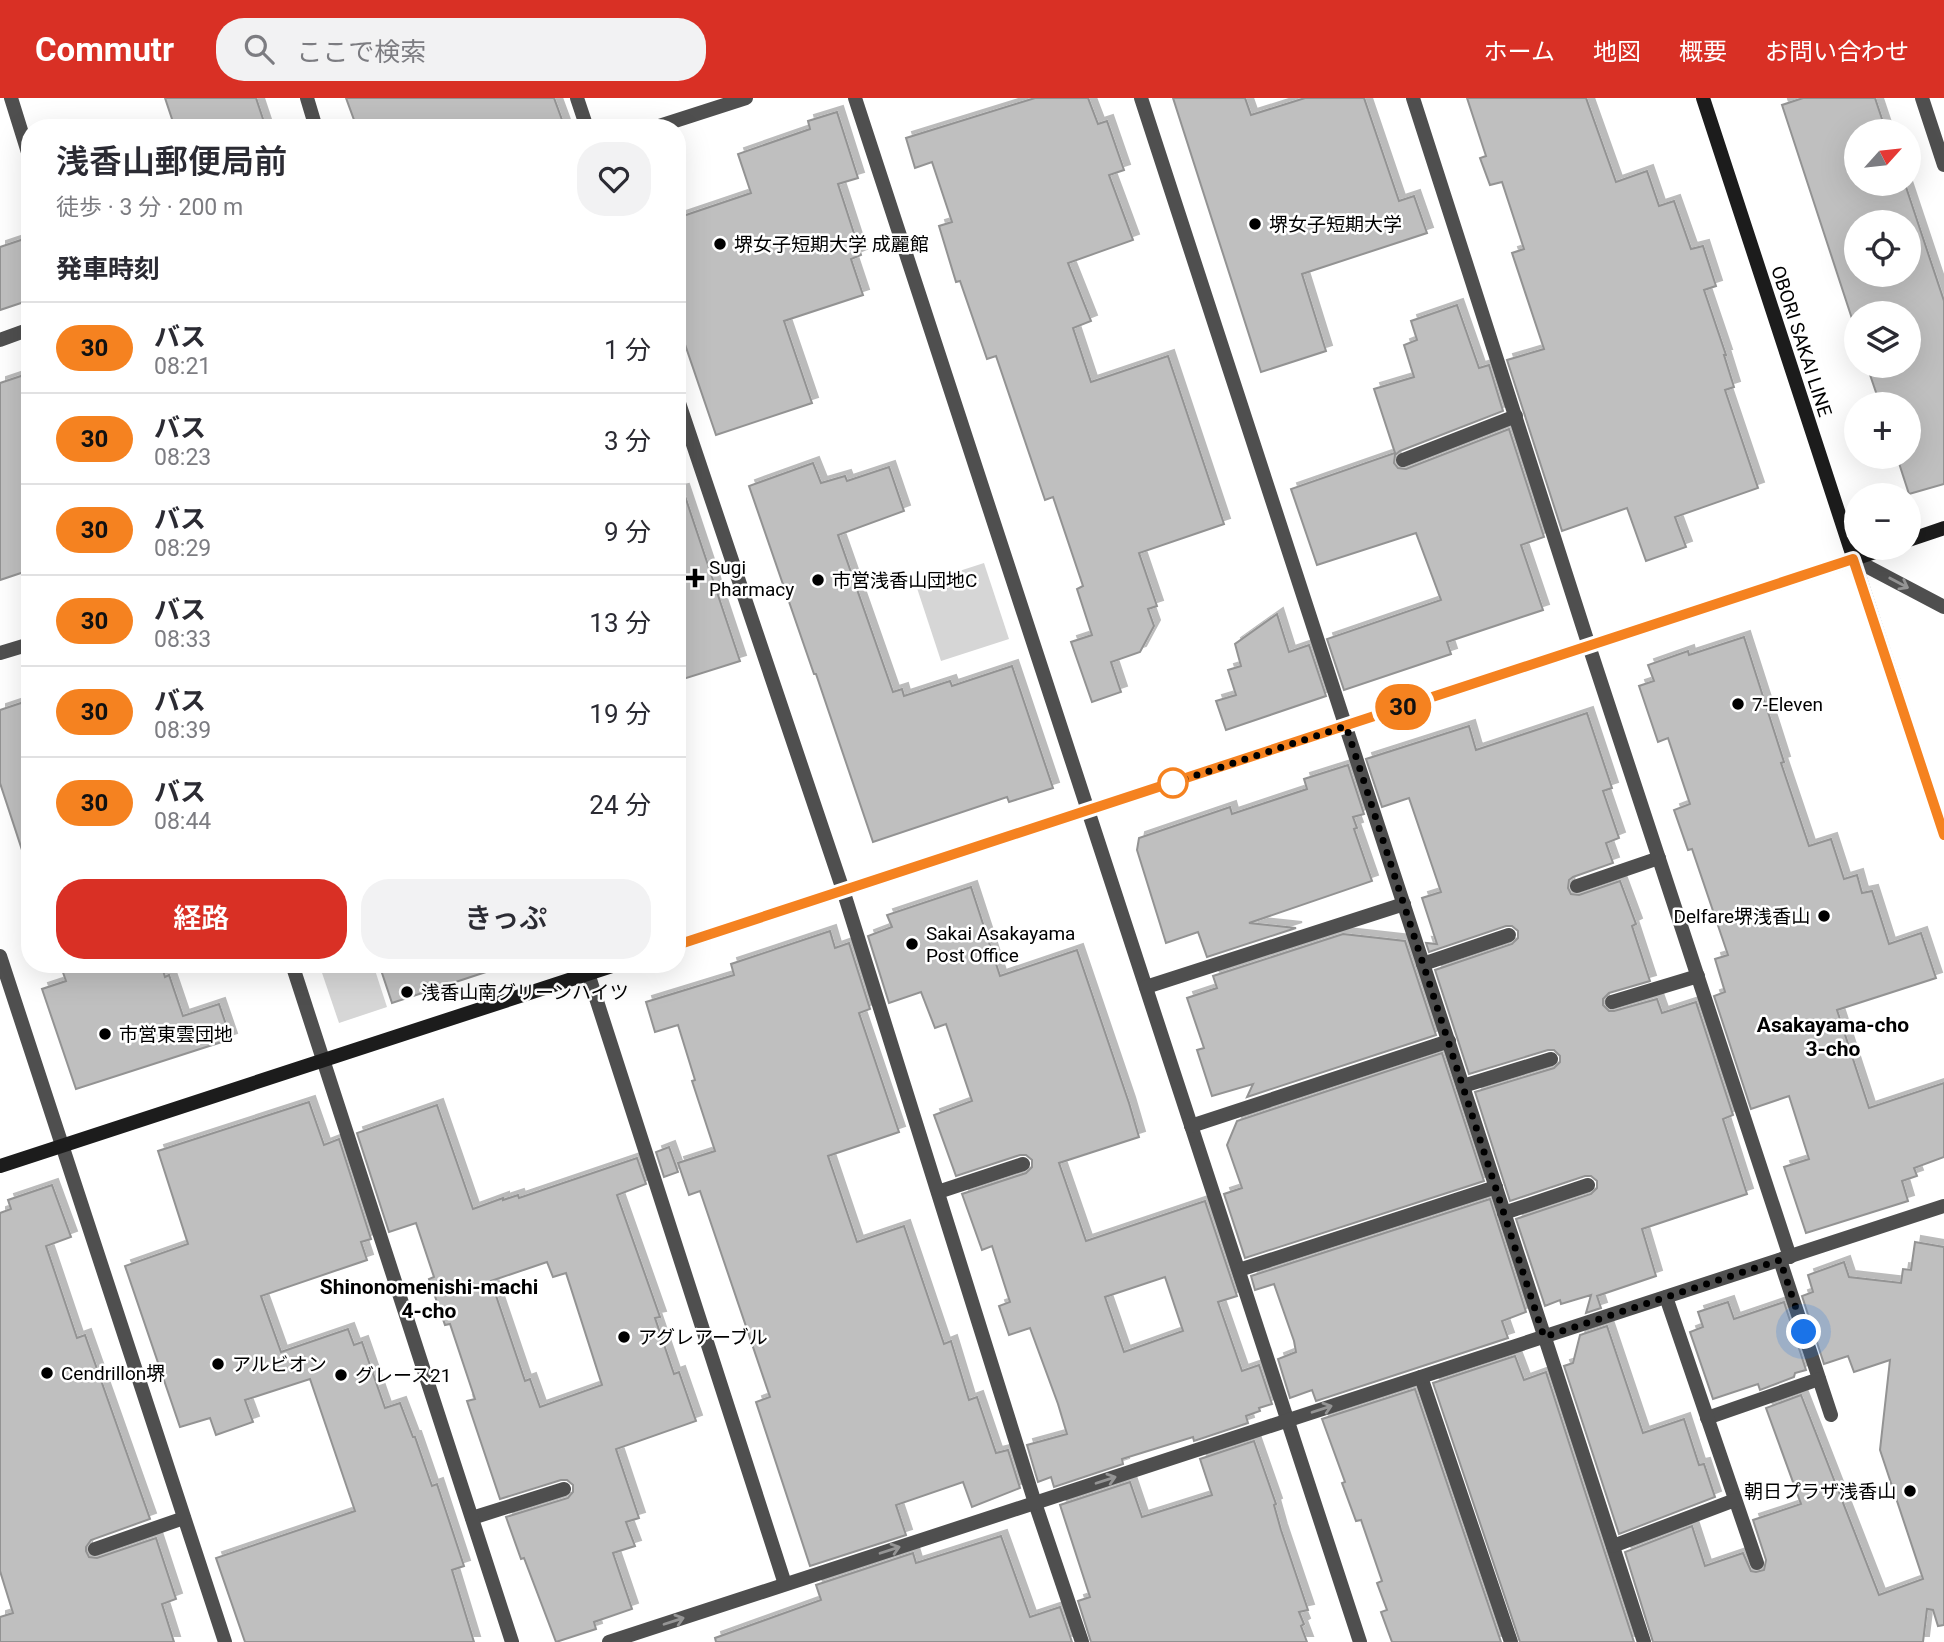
<!DOCTYPE html>
<html lang="ja">
<head>
<meta charset="utf-8">
<style>
	:root { --surface:#fff; --page:#f2f2f3; --text:#2b2b33; --muted:#7c7c81; --line:#e1e1e2; --accent:#d93025 }
	body { margin:0; font-family:Roboto,"Noto Sans JP",sans-serif; background:var(--page); color:var(--text); height:100vh; display:flex; flex-direction:column; font-size:26px; white-space:nowrap }
	* { box-sizing:border-box; margin:0 }
	p { font-size:23px; color:var(--muted) }
	.icon { flex:none; width:38px; height:38px; fill:none; stroke:currentColor; stroke-width:2; stroke-linecap:round; stroke-linejoin:round }
	.map { position:relative; flex:1; overflow:hidden }
	.drawer { position:absolute; left:21px; top:21px; width:665px; height:854px; display:flex; flex-direction:column; background:var(--surface); border-radius:28px; box-shadow:0 7px 28px #0002 }
	.drawer>* { flex:none }
	.badge { padding:0 14px; border-radius:23px; font-size:24px; line-height:46px }
	.needle { width:46px; rotate:63deg }
	.controls { position:absolute; left:1844px; top:21px; display:grid; gap:14px }
	.controls a { display:grid; place-items:center; width:77px; height:77px; border-radius:50%; background:var(--surface); box-shadow:0 7px 28px #0002; font-size:35px }
	.you { position:absolute; width:35px; height:35px; margin:-18px; border:5px solid #fff; border-radius:50%; background:#1a73e8; box-shadow:0 0 0 10px #1a73e833 }
	.map>.badge { position:absolute; translate:-50% -50%; box-shadow:0 0 0 4px #fff }
	h2 { padding:0 35px; font-size:26px; line-height:63px }
	.round { display:grid; place-items:center; flex:none; width:74px; height:74px; border-radius:28px; background:var(--page) }
	.overview { display:flex; align-items:center; justify-content:space-between; height:119px; padding:0 35px }
	h1 { font-size:33px; font-weight:600; line-height:52px }
	.action { display:flex; gap:14px; margin-top:auto; padding:14px 35px }
	.action a { flex:1; height:80px; border-radius:28px; background:var(--accent); color:#fff; font-size:28px; font-weight:600; line-height:80px; text-align:center }
	.action a+a { background:var(--page); color:var(--text) }
	ul { padding:0; list-style:none }
	li { display:flex; align-items:center; gap:21px; height:91px; padding:0 35px; border-top:2px solid var(--line) }
	li div { flex:1 }
	li b { display:block; font-size:26px }
	li em { font-style:normal }
	li .badge { min-width:77px; font-weight:700; text-align:center }
	header { display:flex; align-items:center; gap:42px; box-sizing:border-box; height:98px; padding:0 35px; background:var(--accent); color:#fff }
	header strong { font-size:33px }
	nav { display:flex; gap:38px; margin-inline-start:auto; font-size:24px }
	.search { width:490px; height:63px; background:var(--page); display:flex; align-items:center; gap:18px; box-sizing:border-box; padding:0 24px; border-radius:28px; color:var(--muted); font-size:26px }
	.map>svg:first-child { display:block }
</style>
</head>
<body>
<header>
<strong>Commutr</strong>
<div class="search"><svg class="icon" aria-label="search" viewBox="0 0 24 24"><circle cx="10" cy="10" r="6"/><path d="M15 15l6 6"/></svg>ここで検索</div>
<nav><a>ホーム</a><a>地図</a><a>概要</a><a>お問い合わせ</a></nav>
</header>
<div class="map">
<svg width="1944" height="1544" viewBox="0 0 1944 1544">
	<defs>
		<filter id="shadow"><feDropShadow dx="6" dy="-6" stdDeviation="0" flood-color="#0004"/></filter>
	</defs>
	<rect width="100%" height="100%" fill="#fff"/>
	<g fill="#d6d6d6">
		<polygon points="984,465 1009,541 941,563 916,487"/>
		<polygon points="319,866 373,866 387,909 339,925"/>
	</g>
	<g fill="#bfbfbf" stroke="#939393" stroke-width="2" fill-rule="evenodd" filter="url(#shadow)">
		<polygon points="165,0 256,0 266,30 175,30"/>
		<polygon points="346,0 554,0 565,30 357,30"/>
		<polygon points="1035,0 1088,0 1098,26 1107,23 1124,72 1109,77 1133,142 1068,165 1091,223 1073,230 1091,284 1168,258 1224,426 1139,455 1157,508 1148,511 1154,528 1140,554 1111,564 1121,594 1092,604 1071,544 1092,537 1077,491 1083,488 1053,399 1045,402 996,258 987,261 960,183 956,184 939,128 952,124 932,64 915,70 906,40"/>
		<polygon points="1173,0 1245,0 1251,17 1305,0 1364,0 1399,103 1414,98 1427,135 1302,176 1326,253 1261,274"/>
		<polygon points="1467,0 1586,0 1616,84 1647,73 1659,108 1674,103 1691,151 1703,148 1716,188 1704,192 1726,257 1724,257 1734,289 1725,292 1758,390 1675,419 1686,449 1646,463 1627,410 1562,433 1507,262 1544,251 1512,155 1524,151 1502,84 1490,87 1480,60 1486,58"/>
		<path d="M1803 0H1875L1886 33H1857V86H1905L1944 203V386L1909 396 1897 359H1909V306H1880L1867 268H1909V215H1857V236L1782 7ZM1857 124H1909V177H1857Z"/>
		<polygon points="837,14 858,80 838,86 861,157 851,161 863,197 784,223 812,305 716,337 677,223 677,120 751,95 738,56 810,31 808,23"/>
		<polygon points="30,139 30,202 0,212 0,149"/>
		<polygon points="1457,207 1479,270 1489,267 1503,313 1400,353 1395,357 1394,365 1398,370 1406,371 1509,331 1544,439 1521,447 1543,512 1447,544 1451,556 1344,592 1327,541 1441,502 1416,435 1317,467 1291,391 1395,355 1374,291 1414,279 1404,247 1417,242 1411,223"/>
		<polygon points="30,275 30,472 0,482 0,285"/>
		<polygon points="813,365 821,385 845,378 847,383 889,369 904,413 838,437 893,594 902,591 904,598 950,583 952,588 1012,568 1053,690 1009,704 1007,699 873,744 816,576 814,576 749,388"/>
		<polygon points="683,392 740,563 677,583 677,393"/>
		<polygon points="1277,516 1289,554 1309,547 1326,598 1226,632 1216,603 1236,597 1228,572 1241,568 1235,546"/>
		<polygon points="1744,539 1784,664 1781,665 1809,748 1831,741 1844,781 1857,777 1862,795 1872,793 1889,846 1921,835 1936,880 1837,912 1869,1010 1944,985 1944,1059 1914,1070 1917,1078 1902,1083 1908,1103 1806,1135 1784,1069 1809,1061 1789,998 1751,1011 1714,898 1725,894 1715,861 1728,857 1692,751 1688,752 1674,712 1690,706 1668,640 1658,644 1639,588 1654,583 1648,567 1688,553 1689,557"/>
		<polygon points="30,602 30,757 24,758 0,685 0,612"/>
		<polygon points="1587,615 1612,690 1603,693 1619,740 1606,745 1613,765 1573,779 1569,782 1568,790 1571,796 1579,797 1620,783 1636,826 1632,828 1650,883 1609,895 1603,901 1603,907 1609,913 1614,913 1657,901 1662,915 1696,904 1733,1017 1723,1021 1747,1096 1642,1131 1656,1178 1597,1198 1601,1210 1586,1215 1591,1197 1561,1206 1560,1202 1545,1208 1516,1121 1591,1096 1597,1090 1597,1083 1591,1078 1585,1078 1510,1103 1475,994 1554,970 1560,964 1560,958 1554,952 1548,952 1469,976 1435,872 1512,846 1518,840 1518,833 1512,828 1506,828 1429,854 1426,845 1437,846 1422,800 1441,794 1409,700 1382,709 1366,661 1469,628 1476,652"/>
		<polygon points="1348,667 1364,716 1353,719 1357,730 1354,731 1372,783 1249,825 1296,830 1207,859 1198,834 1166,845 1137,752 1139,740 1230,709 1232,716 1307,691 1304,681"/>
		<path d="M971 789 1000 878 1077 852 1129 1005 1139 1039 1059 1065 1086 1143 1205 1103 1237 1198 1218 1204 1242 1273 1259 1267 1272 1306 1259 1310 1260 1313 1246 1318 1248 1325 1194 1343 1193 1339 1122 1361 1123 1366 1054 1389 1051 1379 1038 1384 1027 1347 1067 1336 1058 1306 1030 1230 1009 1237 999 1208 1010 1204 992 1148 982 1152 962 1096 1026 1075 1032 1069V1062L1026 1057H1020L956 1078 934 1017 972 1003 946 926 935 930 921 894 889 905 868 838 892 829 887 817ZM1165 1179 1183 1233 1124 1254 1105 1199Z"/>
		<polygon points="830,833 835,850 849,845 870,911 859,915 899,1034 828,1058 857,1144 904,1128 944,1246 951,1243 969,1302 977,1299 996,1355 1008,1352 1020,1390 972,1409 963,1384 896,1407 906,1437 810,1468 756,1304 770,1299 700,1093 689,1097 678,1065 715,1053 692,983 695,982 678,927 655,934 646,904 734,877 731,866"/>
		<polygon points="1343,836 1405,843 1436,937 1247,999 1253,986 1212,998 1197,952 1204,950 1187,900 1217,890 1213,878"/>
		<polygon points="60,866 161,866 165,879 169,877 183,918 219,906 231,941 76,991 42,891 66,883"/>
		<polygon points="379,866 491,866 492,872 392,905"/>
		<polygon points="1442,955 1484,1083 1245,1160 1224,1096 1242,1090 1227,1047 1237,1023"/>
		<polygon points="309,1004 324,1047 339,1041 371,1141 361,1144 367,1162 261,1198 281,1254 348,1231 354,1247 362,1244 385,1310 400,1305 413,1339 415,1339 432,1388 437,1386 464,1468 452,1472 474,1544 245,1544 216,1460 355,1413 310,1281 245,1302 253,1324 216,1337 210,1320 180,1329 125,1168 188,1146 158,1053"/>
		<path d="M437 1007 473 1111 503 1100V1102L518 1097 519 1100 637 1060 646 1086 617 1097 660 1219 655 1220 674 1276 679 1274 696 1323 616 1351 639 1420 626 1424 635 1448 613 1455 632 1511 594 1524 596 1531 556 1544 524 1460 521 1461 506 1419 568 1400 573 1394V1387L567 1382H561L500 1401 467 1303 475 1301 450 1226 445 1227 429 1181 434 1179 416 1125 389 1134 357 1035ZM547 1164 553 1179 566 1175 602 1287 540 1309 530 1281 525 1283 491 1183Z"/>
		<polygon points="669,1049 678,1074 664,1079 656,1054"/>
		<polygon points="52,1087 71,1139 46,1148 77,1240 85,1237 150,1421 91,1442 86,1449 86,1453 89,1459 97,1460 156,1440 176,1501 162,1506 174,1544 0,1544 0,1519 13,1515 0,1473 0,1115 11,1111 8,1102"/>
		<polygon points="1490,1101 1526,1214 1502,1223 1508,1240 1316,1303 1312,1292 1290,1300 1278,1261 1296,1254 1294,1243 1274,1186 1255,1192 1251,1178"/>
		<polygon points="1915,1144 1944,1149 1944,1527 1938,1528 1933,1512 1927,1511 1923,1544 1653,1544 1625,1454 1692,1428 1705,1468 1743,1455 1751,1473 1756,1474 1764,1472 1766,1462 1753,1422 1801,1406 1766,1310 1801,1297 1879,1497 1923,1481 1880,1352 1890,1262 1854,1274 1848,1258 1824,1266 1802,1198 1813,1194 1808,1177 1844,1164 1849,1179 1901,1185 1903,1171 1911,1172"/>
		<polygon points="1728,1204 1734,1221 1784,1204 1806,1272 1795,1275 1794,1279 1760,1292 1758,1286 1713,1301 1690,1234 1703,1229 1698,1214"/>
		<polygon points="1607,1228 1643,1335 1684,1321 1699,1367 1704,1366 1715,1399 1619,1436 1564,1268 1573,1265 1580,1237"/>
		<polygon points="1515,1258 1524,1282 1546,1274 1634,1544 1520,1544 1433,1285"/>
		<polygon points="1415,1291 1501,1544 1392,1544 1381,1514 1387,1512 1377,1485 1382,1483 1361,1422 1356,1423 1342,1385 1345,1384 1322,1321"/>
		<polygon points="1254,1343 1276,1406 1274,1407 1281,1432 1308,1512 1299,1514 1304,1526 1301,1528 1307,1544 1091,1544 1078,1503 1090,1499 1060,1407 1130,1384 1142,1419 1212,1397 1200,1361"/>
		<polygon points="1001,1438 1030,1519 1060,1509 1072,1544 716,1544 715,1540 821,1502 816,1487 913,1455 916,1465"/>
	</g>
	<g fill="none" stroke-linecap="round" stroke-linejoin="round">
		<g stroke="#4f4f4f" stroke-width="14">
			<polyline points="1922,0 1944,67"/>
			<polyline points="1403,362 1516,318"/>
			<polyline points="0,555 30,546"/>
			<polyline points="1577,788 1659,760"/>
			<polyline points="1423,866 1509,837"/>
			<polyline points="1612,904 1698,878"/>
			<polyline points="1463,988 1551,961"/>
			<polyline points="938,1094 1023,1066"/>
			<polyline points="1504,1115 1588,1087"/>
			<polyline points="1780,1162 1831,1317"/>
			<polyline points="1707,1320 1819,1281"/>
			<polyline points="472,1420 564,1391"/>
			<polyline points="95,1451 184,1420"/>
		</g>
		<g stroke="#4f4f4f" stroke-width="14">
			<polyline points="11,0 30,61"/>
			<polyline points="307,0 316,30"/>
			<polyline points="577,0 587,30"/>
			<polyline points="855,0 1360,1544"/>
			<polyline points="1141,0 1644,1544"/>
			<polyline points="1413,0 1589,548 1790,1159"/>
			<polyline points="653,30 746,0"/>
			<polyline points="0,242 30,231"/>
			<polyline points="677,299 843,792 1035,1405 1082,1544"/>
			<polyline points="1853,461 1944,509"/>
			<polyline points="0,858 225,1544"/>
			<polyline points="292,866 512,1544"/>
			<polyline points="585,866 785,1486"/>
			<polyline points="1146,889 1404,806"/>
			<polyline points="1191,1028 1449,943"/>
			<polyline points="1239,1172 1496,1089"/>
			<polyline points="1666,1199 1757,1465"/>
			<polyline points="1421,1279 1511,1544"/>
			<polyline points="1613,1448 1735,1402"/>
			<polyline points="609,1544 1944,1108"/>
		</g>
		<g stroke="#1c1c1c" stroke-width="14">
			<polyline points="1703,0 1944,737"/>
			<polyline points="1909,442 1944,430"/>
			<polyline points="677,847 1887,450"/>
			<polyline points="0,1068 618,866"/>
		</g>
	</g>
	<defs><path id="oneway-shaft" d="M-6 0H5M1.5-3L5.5 0L1.5 3" fill="none" stroke-width="1.6" stroke-linecap="round" stroke-linejoin="round" transform="scale(1.75)"/></defs>
	<g stroke="#959595">
		<use href="#oneway-shaft" transform="translate(1899 485) rotate(28)"/>
		<use href="#oneway-shaft" transform="translate(1322 1311) rotate(-18)"/>
		<use href="#oneway-shaft" transform="translate(1106 1382) rotate(-18)"/>
		<use href="#oneway-shaft" transform="translate(890 1452) rotate(-18)"/>
		<use href="#oneway-shaft" transform="translate(674 1523) rotate(-18)"/>
	</g>
	<g fill="none" stroke-linecap="round" stroke-linejoin="round">
		<defs>
			<polyline id="line" points="677,847 1853,461 1944,737"/>
		</defs>
		<use href="#line" stroke="#fff" stroke-width="16"/>
		<use href="#line" stroke="#f58220" stroke-width="10"/>
		<polyline stroke="#000" stroke-width="7" stroke-dasharray="0 12.6" points="1173,685 1346,628 1544,1239 1780,1162 1804,1234"/>
	</g>
	<g fill="#000" stroke="#fff" stroke-width="2.5">
		<circle cx="1255" cy="126" r="7"/>
		<circle cx="720" cy="146" r="7"/>
		<path d="M691.5 469.5h7v7h7v7h-7v7h-7v-7h-7v-7h7z"/>
		<circle cx="818" cy="482" r="7"/>
		<circle cx="1738" cy="606" r="7"/>
		<circle cx="1824" cy="818" r="7"/>
		<circle cx="912" cy="846" r="7"/>
		<circle cx="407" cy="894" r="7"/>
		<circle cx="105" cy="936" r="7"/>
		<circle cx="624" cy="1239" r="7"/>
		<circle cx="218" cy="1266" r="7"/>
		<circle cx="47" cy="1275" r="7"/>
		<circle cx="341" cy="1277" r="7"/>
		<circle cx="1910" cy="1393" r="7"/>
	</g>
	<circle fill="#fff" stroke="#f58220" stroke-width="3.5" cx="1173" cy="685" r="14"/>
	<g text-anchor="middle" stroke-width="5" stroke-linejoin="round" paint-order="stroke">
		<g font-size="19" fill="#000" stroke="#fff" text-anchor="start">
			<text x="1269" y="133">堺女子短期大学</text>
			<text x="734" y="153">堺女子短期大学 成麗館</text>
			<text x="709" y="476">Sugi<tspan x="709" dy="22">Pharmacy</tspan></text>
			<text x="832" y="489">市営浅香山団地C</text>
			<text x="1752" y="613">7-Eleven</text>
			<text x="1810" y="825" text-anchor="end">Delfare堺浅香山</text>
			<text x="926" y="842">Sakai Asakayama<tspan x="926" dy="22">Post Office</tspan></text>
			<text x="421" y="901">浅香山南グリーンハイツ</text>
			<text x="119" y="943">市営東雲団地</text>
			<text x="638" y="1246">アグレアーブル</text>
			<text x="232" y="1273">アルビオン</text>
			<text x="61" y="1282">Cendrillon堺</text>
			<text x="355" y="1284">グレース21</text>
			<text x="1896" y="1400" text-anchor="end">朝日プラザ浅香山</text>
		</g>
		<g font-size="19" fill="#000" stroke="#fff">
			<text transform="translate(1802 243) rotate(72)" y="7">OBORI SAKAI LINE</text>
		</g>
		<g font-size="21" font-weight="bold" fill="#000" stroke="#fff">
			<text x="1833" y="934">Asakayama-cho<tspan x="1833" dy="24">3-cho</tspan></text>
			<text x="429" y="1196">Shinonomenishi-machi<tspan x="429" dy="24">4-cho</tspan></text>
		</g>
	</g>
</svg>
<div class="controls">
<a><svg class="needle" viewBox="-14 -14 28 28"><path d="M0-13l5 13h-10z" fill="#e53935"/><path d="M0 13l5-13h-10z" fill="#7c7c81"/></svg></a>
<a><svg class="icon" aria-label="locate" viewBox="0 0 24 24"><circle cx="12" cy="12" r="6"/><path d="M12 2v4M12 18v4M2 12h4M18 12h4"/></svg></a>
<a><svg class="icon" aria-label="layers" viewBox="0 0 24 24"><path d="M12 4l9 5-9 5-9-5zM3 14l9 5 9-5"/></svg></a>
<a>+</a>
<a>−</a>
</div>
<div class="you" style="left:1804px;top:1234px"></div>
<b class="badge" style="left:1403px;top:609px;background:#f58220;color:#111">30</b>
<section class="drawer">
<div class="overview"><div><h1>浅香山郵便局前</h1><p>徒歩 · 3 分 · 200 m</p></div><a class="round"><svg class="icon" aria-label="heart" viewBox="0 0 24 24"><path d="M12 20l-8-8c-3-5 5-10 8-4 3-6 11-1 8 4z"/></svg></a></div>
<h2>発車時刻</h2>
<ul>
<li><span class="badge" style="background:#f58220;color:#111">30</span><div><b>バス</b><p>08:21</p></div><em>1 分</em></li>
<li><span class="badge" style="background:#f58220;color:#111">30</span><div><b>バス</b><p>08:23</p></div><em>3 分</em></li>
<li><span class="badge" style="background:#f58220;color:#111">30</span><div><b>バス</b><p>08:29</p></div><em>9 分</em></li>
<li><span class="badge" style="background:#f58220;color:#111">30</span><div><b>バス</b><p>08:33</p></div><em>13 分</em></li>
<li><span class="badge" style="background:#f58220;color:#111">30</span><div><b>バス</b><p>08:39</p></div><em>19 分</em></li>
<li><span class="badge" style="background:#f58220;color:#111">30</span><div><b>バス</b><p>08:44</p></div><em>24 分</em></li>
</ul>
<div class="action"><a>経路</a><a>きっぷ</a></div>
</section>
</div>
</body>
</html>
